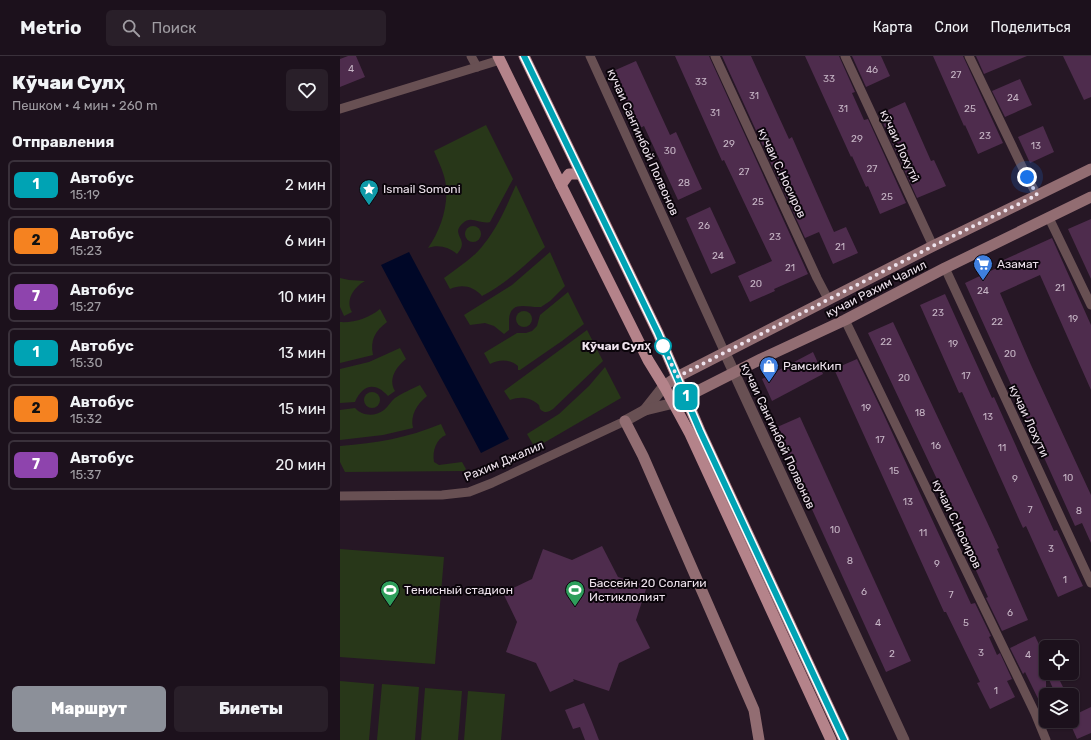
<!DOCTYPE html>
<html lang="ru">
<head>
<meta charset="utf-8">
<style>
	:root { --surface:#1c111c; --page:#291f29; --text:#f1f3f6; --muted:#a09da3; --line:#3a313b; --accent:#8c9099 }
	body { margin:0; font-family:Rubik,sans-serif; background:var(--page); color:var(--text); height:100vh; display:flex; flex-direction:column; font-size:15px; white-space:nowrap }
	* { box-sizing:border-box; margin:0 }
	p { font-size:13px; color:var(--muted) }
	.icon { flex:none; width:22px; height:22px; fill:none; stroke:currentColor; stroke-width:2; stroke-linecap:round; stroke-linejoin:round }
	.map { position:relative; flex:1; overflow:hidden }
	.details { display:flex; flex-direction:column; background:var(--surface); width:340px }
	.details>* { flex:none }
	.badge { padding:0 8px; border-radius:6px; font-size:14px; line-height:26px }
	.buttons { position:absolute; left:699px; top:584px; display:grid; gap:8px }
	.buttons a { display:grid; place-items:center; width:40px; height:40px; border-radius:6px; background:var(--surface); box-shadow:0 1px 3px #0004,0 0 0 1px var(--line); font-size:20px }
	.you { position:absolute; width:20px; height:20px; margin:-10px; border:3px solid #fff; border-radius:50%; background:#1a73e8; box-shadow:0 0 0 6px #1a73e833 }
	.map>.badge { position:absolute; translate:-50% -50%; box-shadow:0 0 0 2px #fff }
	h2 { padding:0 12px; font-size:15px; line-height:36px }
	.round { display:grid; place-items:center; flex:none; width:42px; height:42px; border-radius:6px; background:var(--page) }
	.summary { display:flex; align-items:center; justify-content:space-between; height:68px; padding:0 12px }
	h1 { font-size:19px; font-weight:800; line-height:30px }
	.button { display:flex; gap:8px; margin-top:auto; padding:8px 12px }
	.button a { flex:1; height:46px; border-radius:6px; background:var(--accent); color:#fff; font-size:16px; font-weight:800; line-height:46px; text-align:center }
	.button a+a { background:var(--page); color:var(--text) }
	ul { padding:0; list-style:none }
	li { display:flex; align-items:center; gap:12px; height:50px; margin:0 8px 6px; padding:0 4px; border:2px solid var(--line); border-radius:6px }
	li div { flex:1 }
	li b { display:block; font-size:15px }
	li em { font-style:normal }
	li .badge { min-width:44px; font-weight:700; text-align:center }
	header { display:flex; align-items:center; gap:24px; box-sizing:border-box; height:56px; padding:0 20px; background:var(--surface); border-bottom:1px solid var(--line) }
	header strong { font-size:19px }
	nav { display:flex; gap:22px; margin-inline-start:auto; font-size:14px }
	.search { width:280px; height:36px; background:var(--page); display:flex; align-items:center; gap:10px; box-sizing:border-box; padding:0 14px; border-radius:6px; color:var(--muted); font-size:15px }
	main { display:flex; flex:1; min-height:0 }
	.map>svg:first-child { display:block }
</style>
</head>
<body>
<header>
<strong>Metrio</strong>
<div class="search"><svg class="icon" aria-label="search" viewBox="0 0 24 24"><circle cx="10" cy="10" r="6"/><path d="M15 15l6 6"/></svg>Поиск</div>
<nav><a>Карта</a><a>Слои</a><a>Поделиться</a></nav>
</header>
<main>
<section class="details">
<div class="summary"><div><h1>Кӯчаи Сулҳ</h1><p>Пешком · 4 мин · 260 m</p></div><a class="round"><svg class="icon" aria-label="heart" viewBox="0 0 24 24"><path d="M12 20l-8-8c-3-5 5-10 8-4 3-6 11-1 8 4z"/></svg></a></div>
<h2>Отправления</h2>
<ul>
<li><span class="badge" style="background:#00a3b4;color:#fff">1</span><div><b>Автобус</b><p>15:19</p></div><em>2 мин</em></li>
<li><span class="badge" style="background:#f58220;color:#111">2</span><div><b>Автобус</b><p>15:23</p></div><em>6 мин</em></li>
<li><span class="badge" style="background:#8e44ad;color:#fff">7</span><div><b>Автобус</b><p>15:27</p></div><em>10 мин</em></li>
<li><span class="badge" style="background:#00a3b4;color:#fff">1</span><div><b>Автобус</b><p>15:30</p></div><em>13 мин</em></li>
<li><span class="badge" style="background:#f58220;color:#111">2</span><div><b>Автобус</b><p>15:32</p></div><em>15 мин</em></li>
<li><span class="badge" style="background:#8e44ad;color:#fff">7</span><div><b>Автобус</b><p>15:37</p></div><em>20 мин</em></li>
</ul>
<div class="button"><a>Маршрут</a><a>Билеты</a></div>
</section>
<div class="map">
<svg width="751" height="684" viewBox="0 0 751 684">
	<rect width="100%" height="100%" fill="#261725"/>
	<g fill="#283719">
		<path d="M146 69 173 123 150 166C141 169 131 159 123 167 109 179 131 183 117 198 109 191 98 188 88 192 101 174 110 146 105 124 103 114 98 105 94 95Z"/>
		<path d="M176 129 205 191C185 209 166 228 142 240 133 230 122 228 110 233L104 222C117 212 134 202 144 188 158 171 167 149 176 129Z"/>
		<circle cx="133" cy="178" r="8"/>
		<path d="M210 196 225 230 210 245 201 251C188 252 170 243 169 264 169 267 169 271 169 274L164 278 154 270 145 267 130 269 124 259 172 229Z"/>
		<path d="M0 222 9 224 25 225C14 231 5 244 12 256L4 260 0 251Z"/>
		<path d="M228 236 244 268 222 285 180 314H178V310C170 303 159 303 150 308L144 297 177 277H186L192 275 197 270 200 259Z"/>
		<path d="M40 253 47 266C35 275 30 284 33 299L0 307V266C14 267 29 262 40 253Z"/>
		<circle cx="184" cy="263" r="8"/>
		<path d="M247 274 263 305 213 353C208 356 205 358 200 353L199 349C190 341 181 340 170 344L164 335Z"/>
		<path d="M60 292 66 303C56 311 48 323 55 335L48 340C35 325 22 329 15 346L0 347V313L29 306Z"/>
		<polygon points="265,311 281,342 195,392 187,378 219,358 249,330"/>
		<path d="M80 329 87 340C77 348 70 359 73 372L43 379 0 384V354L15 352C22 360 35 361 44 354 48 351 51 345 55 342 62 337 72 333 80 329Z"/>
		<circle cx="32" cy="344" r="8"/>
		<path d="M101 368 106 379C96 383 92 395 94 406L99 409 122 406 126 413 124 415 5 416 0 406V390C37 387 67 382 101 368Z"/>
		<polygon points="0,493 104,501 95,608 0,601"/>
		<polygon points="0,625 34,628 29,684 0,684"/>
		<polygon points="42,628 79,631 75,684 37,684"/>
		<polygon points="85,632 122,635 118,684 81,684"/>
		<polygon points="128,635 165,638 161,684 124,684"/>
	</g>
	<polygon fill="#000727" points="69,196 169,383 141,397 41,209"/>
	<g fill="#4e2c4d">
		<polygon points="8,0 16,0 25,21 0,31 0,3"/>
		<polygon points="335,0 369,0 468,218 434,233 435,235 410,246 398,220 432,205 384,104 382,105"/>
		<polygon points="382,0 411,0 449,83 452,81 494,176 506,171 518,197 493,208 479,176 465,182"/>
		<polygon points="465,0 499,0 515,36 512,37 524,64 528,63 566,147 540,158 528,130 526,131 512,100 511,101"/>
		<polygon points="512,0 541,0 550,20 526,31"/>
		<polygon points="593,0 623,0 663,87 638,98 625,69 624,70"/>
		<polygon points="636,0 687,0 644,18"/>
		<polygon points="723,0 751,0 751,41 744,44"/>
		<polygon points="296,5 330,79 336,76 362,133 338,144 304,70 298,73 271,16"/>
		<polygon points="680,23 692,49 665,61 652,35"/>
		<polygon points="565,46 591,105 594,104 606,130 577,142 539,58"/>
		<polygon points="703,70 714,96 690,107 678,81"/>
		<polygon points="370,151 396,207 371,218 346,162"/>
		<polygon points="751,163 751,223 728,173"/>
		<polygon points="712,182 751,269 751,334 700,219 660,237 691,309 751,439 751,487 742,467 735,470 625,227 661,210 659,206"/>
		<polygon points="605,238 652,342 654,341 714,475 717,474 743,530 718,541 686,470 683,472 622,336 619,337 580,249"/>
		<polygon points="553,266 647,466 659,492 657,493 688,564 662,575 646,542 648,541 634,510 636,509 620,472 528,277"/>
		<polygon points="473,296 483,318 432,345 422,323"/>
		<polygon points="517,303 544,359 631,548 635,547 651,580 649,581 657,599 660,597 672,623 667,625 675,641 650,653 637,627 640,626 606,556 604,556 494,313"/>
		<polygon points="460,361 571,605 546,616 435,372"/>
		<polygon points="262,490 278,521 307,530 296,564 310,592 279,607 269,635 233,623 234,625 210,636 196,607 166,596 177,566 163,537 192,523 203,493 232,504"/>
		<polygon points="695,580 706,603 706,617 716,617 727,639 716,639 706,617 706,659 685,616 683,618 670,592"/>
		<polygon points="244,647 252,666 259,684 245,684 240,671 233,673 225,654"/>
		<polygon points="751,651 751,677 737,683 729,665 732,665 732,660"/>
	</g>
	<g fill="none" stroke-linecap="round" stroke-linejoin="round">
		<g stroke="#685053" stroke-width="9">
			<polyline points="131,0 137,11"/>
			<polyline points="250,0 385,297"/>
			<polyline points="375,0 477,222 488,243"/>
			<polyline points="505,0 593,190"/>
			<polyline points="629,0 687,121 697,139"/>
			<polyline points="0,53 160,4"/>
			<polyline points="709,162 751,249"/>
			<polyline points="605,212 751,527"/>
			<polyline points="505,264 695,657 706,684"/>
			<polyline points="0,440 102,439 129,436 152,427 285,365"/>
		</g>
		<g stroke="#685053" stroke-width="11">
			<polyline points="385,297 564,684"/>
			<polyline points="305,354 324,330"/>
			<polyline points="285,365 305,354 334,347"/>
		</g>
		<g stroke="#926d72" stroke-width="11">
			<polyline points="324,330 337,321 593,190 751,113"/>
			<polyline points="334,347 421,303 505,264 605,212 751,141"/>
			<polyline points="285,365 303,400 414,654 419,684"/>
		</g>
		<g stroke="#b4838a" stroke-width="11">
			<polyline points="158,0 221,129 308,304 324,330 350,378 491,684"/>
			<polyline points="184,0 318,277 360,375 504,684"/>
			<polyline points="221,129 229,118 241,118"/>
		</g>
	</g>
	<g fill="none" stroke-linecap="round" stroke-linejoin="round">
		<defs>
			<polyline id="line" points="184,0 318,277 360,375 504,684"/>
		</defs>
		<use href="#line" stroke="#fff" stroke-width="9"/>
		<use href="#line" stroke="#00a3b4" stroke-width="6"/>
		<polyline stroke="#eee3ed" stroke-width="4" stroke-dasharray="0 7.2" points="323,290 322,286 337,321 593,190 697,139 687,121"/>
	</g>
	<defs>
		<symbol id="sight-pin" viewBox="-11 -11 22 30"><path d="M0 17L-7.5 6A9.5 9.5 0 1 1 7.5 6Z" fill="#0f9aa8" stroke="#0b050b"/><path d="M0-6L1.8-2.2L6-1.7L2.9 1.2L3.7 5.4L0 3.3L-3.7 5.4L-2.9 1.2L-6-1.7L-1.8-2.2Z" fill="#fff"/></symbol>
		<symbol id="supermarket-pin" viewBox="-11 -11 22 30"><path d="M0 17L-7.5 6A9.5 9.5 0 1 1 7.5 6Z" fill="#3f7fe0" stroke="#0b050b"/><path d="M-6-5.5h2.5l.6 2H6L4.5 2H-2.5L-4.4-4H-6ZM-1.5 3.2a1.3 1.3 0 1 0 .1 0ZM3 3.2a1.3 1.3 0 1 0 .1 0Z" fill="#fff"/></symbol>
		<symbol id="shop-pin" viewBox="-11 -11 22 30"><path d="M0 17L-7.5 6A9.5 9.5 0 1 1 7.5 6Z" fill="#3f7fe0" stroke="#0b050b"/><path d="M-5-2.5h2.3a2.7 3.5 0 0 1 5.4 0H5L5.5 6h-11ZM-1.5-2.5h3a1.5 2.3 0 0 0-3 0Z" fill="#fff"/></symbol>
		<symbol id="stadium-pin" viewBox="-11 -11 22 30"><path d="M0 17L-7.5 6A9.5 9.5 0 1 1 7.5 6Z" fill="#2e9e5b" stroke="#0b050b"/><path d="M0-5a6.5 5 0 1 0 0 10a6.5 5 0 1 0 0-10ZM-3.5-1.8h7v3.6h-7Z" fill="#fff"/></symbol>
	</defs>
	<g fill-rule="evenodd">
		<use href="#sight-pin" x="18" y="122" width="22" height="30"/>
		<use href="#supermarket-pin" x="632" y="197" width="22" height="30"/>
		<use href="#shop-pin" x="418" y="299" width="22" height="30"/>
		<use href="#stadium-pin" x="39" y="523" width="22" height="30"/>
		<use href="#stadium-pin" x="224" y="523" width="22" height="30"/>
	</g>
	<circle fill="#fff" stroke="#00a3b4" stroke-width="2" cx="323" cy="290" r="8"/>
	<g text-anchor="middle" stroke-width="4" stroke-linejoin="round" paint-order="stroke">
		<g font-size="10" fill="#c6b5c5">
			<text x="11" y="16">4</text>
			<text x="532" y="17">46</text>
			<text x="616" y="22">27</text>
			<text x="489" y="26">33</text>
			<text x="361" y="29">33</text>
			<text x="414" y="43">31</text>
			<text x="673" y="45">24</text>
			<text x="503" y="56">31</text>
			<text x="630" y="56">25</text>
			<text x="375" y="60">31</text>
			<text x="645" y="83">23</text>
			<text x="517" y="86">29</text>
			<text x="389" y="91">29</text>
			<text x="696" y="93">13</text>
			<text x="330" y="98">30</text>
			<text x="532" y="116">27</text>
			<text x="404" y="119">27</text>
			<text x="344" y="130">28</text>
			<text x="547" y="144">25</text>
			<text x="418" y="149">25</text>
			<text x="364" y="173">26</text>
			<text x="435" y="184">23</text>
			<text x="500" y="194">21</text>
			<text x="378" y="203">24</text>
			<text x="450" y="215">21</text>
			<text x="416" y="231">20</text>
			<text x="720" y="235">21</text>
			<text x="643" y="238">24</text>
			<text x="598" y="260">23</text>
			<text x="733" y="266">19</text>
			<text x="657" y="269">22</text>
			<text x="546" y="289">22</text>
			<text x="613" y="291">19</text>
			<text x="670" y="301">20</text>
			<text x="626" y="323">17</text>
			<text x="564" y="325">20</text>
			<text x="526" y="355">19</text>
			<text x="580" y="360">18</text>
			<text x="648" y="364">13</text>
			<text x="540" y="387">17</text>
			<text x="596" y="393">16</text>
			<text x="662" y="395">11</text>
			<text x="554" y="418">15</text>
			<text x="728" y="425">10</text>
			<text x="675" y="426">9</text>
			<text x="568" y="449">13</text>
			<text x="690" y="457">7</text>
			<text x="739" y="458">8</text>
			<text x="495" y="477">10</text>
			<text x="583" y="480">11</text>
			<text x="711" y="496">3</text>
			<text x="510" y="508">8</text>
			<text x="597" y="511">9</text>
			<text x="725" y="527">1</text>
			<text x="524" y="539">6</text>
			<text x="611" y="542">7</text>
			<text x="670" y="560">6</text>
			<text x="538" y="570">4</text>
			<text x="626" y="570">5</text>
			<text x="641" y="600">3</text>
			<text x="552" y="601">2</text>
			<text x="688" y="602">4</text>
			<text x="656" y="638">1</text>
		</g>
		<g font-size="12" fill="#eee3ed" stroke="#0b050b">
			<text transform="translate(303 86) rotate(66)" y="4">кучаи Сангинбой Полвонов</text>
			<text transform="translate(560 90) rotate(65)" y="4">кӯчаи Лохутӣ</text>
			<text transform="translate(442 117) rotate(65)" y="4">кучаи С.Носиров</text>
			<text transform="translate(536 233) rotate(-27)" y="4">кучаи Рахим Чалил</text>
			<text transform="translate(689 365) rotate(65)" y="4">кучаи Лохути</text>
			<text transform="translate(438 380) rotate(65)" y="4">кучаи Сангинбой Полвонов</text>
			<text transform="translate(164 405) rotate(-23)" y="4">Рахим Джалил</text>
			<text transform="translate(617 468) rotate(64)" y="4">кучаи С.Носиров</text>
		</g>
		<g font-size="12" fill="#eee3ed" stroke="#0b050b" text-anchor="start">
			<text x="43" y="137">Ismail Somoni</text>
			<text x="657" y="212">Азамат</text>
			<text x="443" y="314">РамсиКип</text>
			<text x="249" y="531">Бассейн 20 Солагии<tspan x="249" dy="14">Истиклолият</tspan></text>
			<text x="64" y="538">Тенисный стадион</text>
		</g>
		<g font-size="12" font-weight="bold" fill="#eee3ed" stroke="#0b050b" text-anchor="end">
			<text x="311" y="294">Кӯчаи Сулҳ</text>
		</g>
	</g>
</svg>
<div class="buttons">
<a><svg class="icon" aria-label="locate" viewBox="0 0 24 24"><circle cx="12" cy="12" r="6"/><path d="M12 2v4M12 18v4M2 12h4M18 12h4"/></svg></a>
<a><svg class="icon" aria-label="layers" viewBox="0 0 24 24"><path d="M12 4l9 5-9 5-9-5zM3 14l9 5 9-5"/></svg></a>
</div>
<div class="you" style="left:687px;top:121px"></div>
<b class="badge" style="left:346px;top:341px;background:#00a3b4;color:#fff">1</b>
</div>
</main>
</body>
</html>
